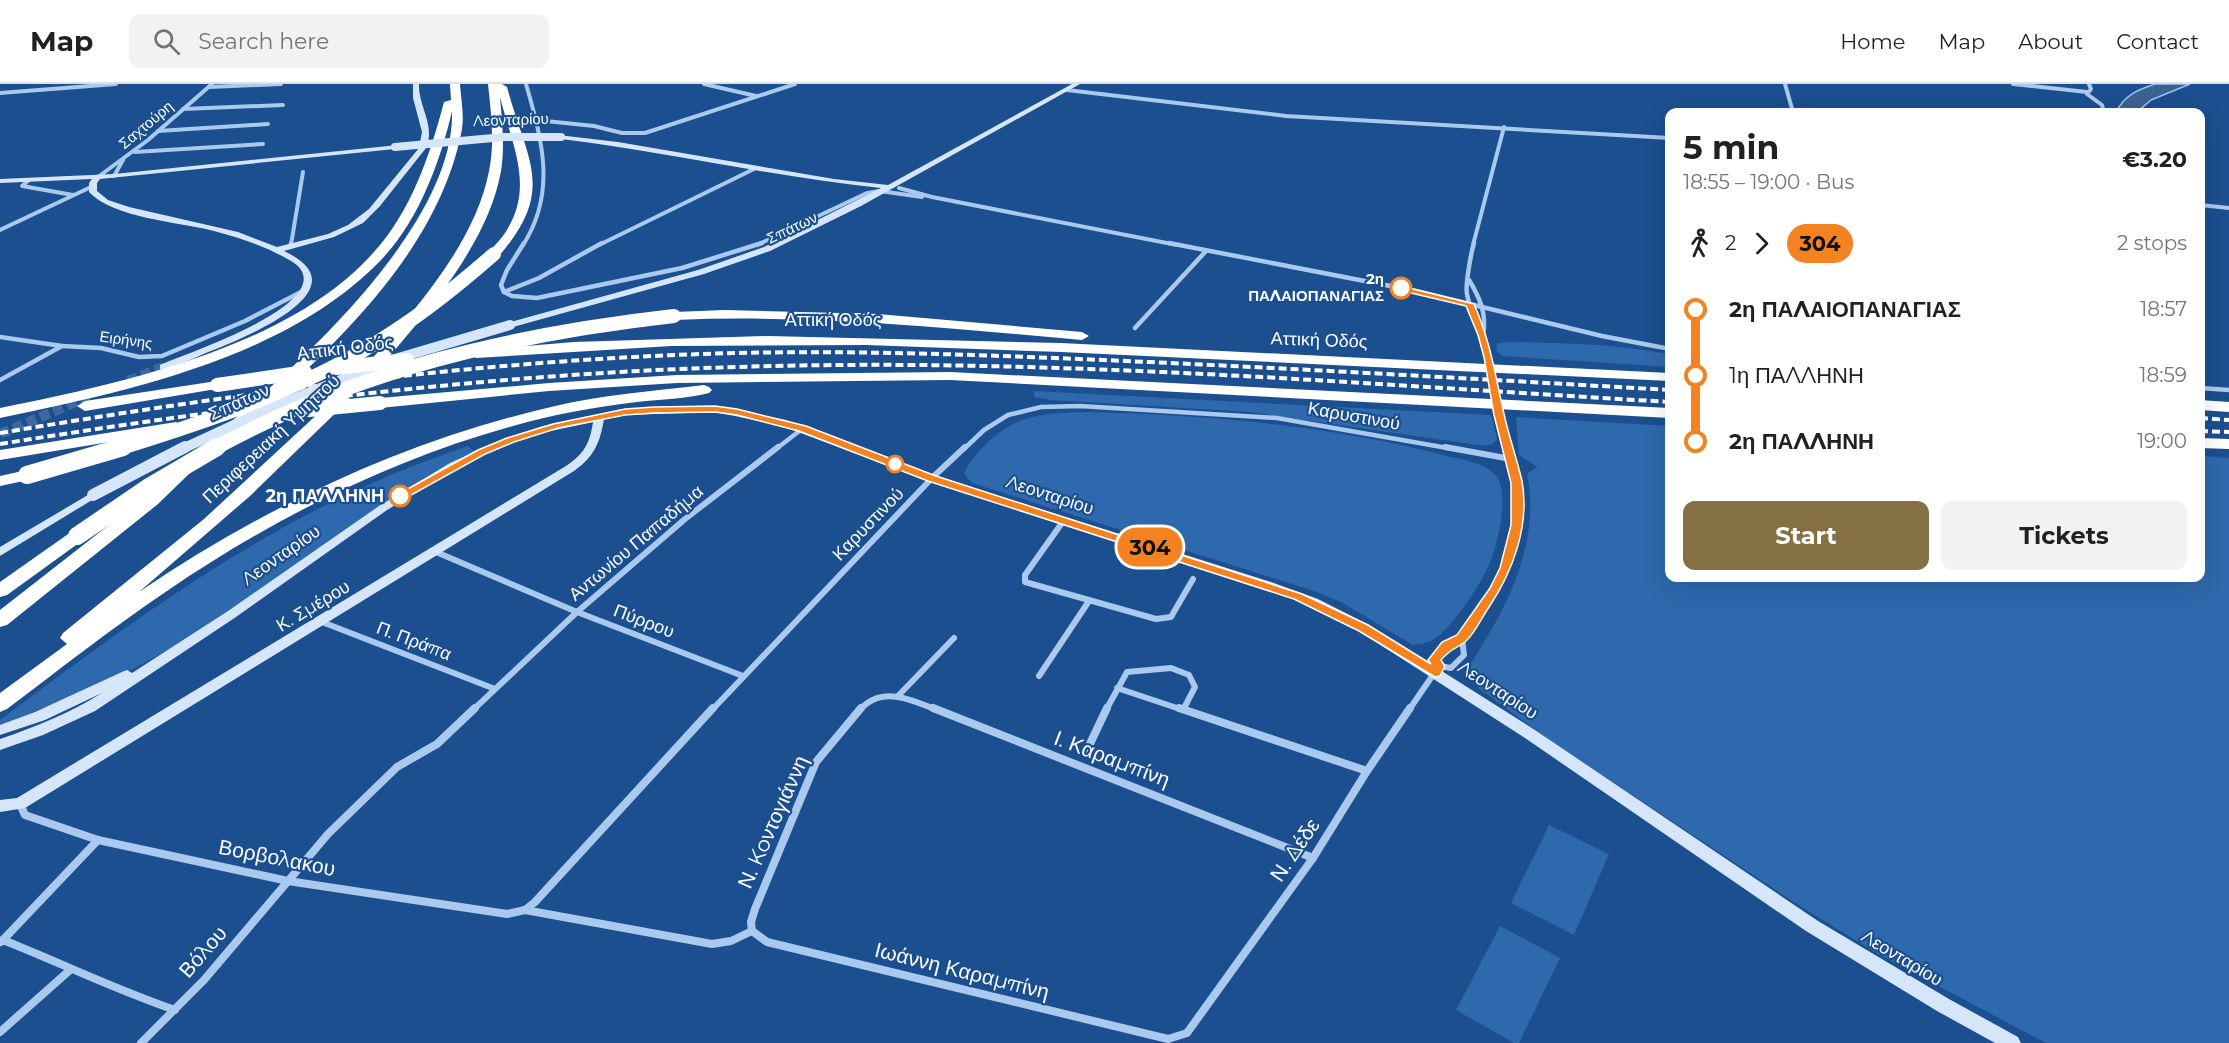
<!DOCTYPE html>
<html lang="en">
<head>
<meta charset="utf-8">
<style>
	:root { --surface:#fff; --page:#f2f2f2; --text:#202124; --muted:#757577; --line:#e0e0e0; --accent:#847042 }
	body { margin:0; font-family:Montserrat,sans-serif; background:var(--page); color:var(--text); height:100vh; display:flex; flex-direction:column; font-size:22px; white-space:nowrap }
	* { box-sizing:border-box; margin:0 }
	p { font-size:20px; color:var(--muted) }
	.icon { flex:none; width:33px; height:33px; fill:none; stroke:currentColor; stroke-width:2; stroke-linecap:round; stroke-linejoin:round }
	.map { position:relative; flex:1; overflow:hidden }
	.sheet { position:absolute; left:1665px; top:24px; width:540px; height:474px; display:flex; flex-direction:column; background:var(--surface); border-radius:12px; box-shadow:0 6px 24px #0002 }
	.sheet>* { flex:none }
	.badge { padding:0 12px; border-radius:20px; font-size:21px; line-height:39px }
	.map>.badge { position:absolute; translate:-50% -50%; box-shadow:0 0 0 3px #fff }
	.legs { display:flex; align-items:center; gap:9px; height:66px; padding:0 18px; font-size:20px }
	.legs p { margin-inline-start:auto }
	.summary { display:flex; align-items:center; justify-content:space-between; height:102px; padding:0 18px }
	h1 { font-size:33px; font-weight:700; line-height:45px }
	.cta { display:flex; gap:12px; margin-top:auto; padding:12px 18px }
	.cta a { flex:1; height:69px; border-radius:12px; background:var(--accent); color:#fff; font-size:24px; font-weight:700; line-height:69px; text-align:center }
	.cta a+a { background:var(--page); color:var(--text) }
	ul { padding:0 18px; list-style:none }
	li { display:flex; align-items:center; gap:21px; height:66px; font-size:22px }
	li i { display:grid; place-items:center; width:9px; height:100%; margin:0 8px; background:currentColor }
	li i::after { content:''; width:15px; height:15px; margin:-8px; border:4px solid; border-radius:50%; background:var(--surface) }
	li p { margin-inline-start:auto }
	li:first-child i { background:linear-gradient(#0000 50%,currentColor 0) }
	li:last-child i { background:linear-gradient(currentColor 50%,#0000 0) }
	header { display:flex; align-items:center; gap:36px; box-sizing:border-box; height:84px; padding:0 30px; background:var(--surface); border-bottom:2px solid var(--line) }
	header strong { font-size:28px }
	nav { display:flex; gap:33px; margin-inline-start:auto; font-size:21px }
	.search { width:420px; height:54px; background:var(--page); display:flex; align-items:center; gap:15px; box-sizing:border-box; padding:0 21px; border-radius:12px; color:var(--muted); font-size:22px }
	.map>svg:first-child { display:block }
</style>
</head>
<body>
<header>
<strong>Map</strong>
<div class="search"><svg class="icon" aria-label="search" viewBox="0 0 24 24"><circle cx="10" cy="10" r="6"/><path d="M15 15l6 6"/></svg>Search here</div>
<nav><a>Home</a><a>Map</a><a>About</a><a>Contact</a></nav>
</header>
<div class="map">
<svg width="2229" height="959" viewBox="0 0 2229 959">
	<rect width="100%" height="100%" fill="#1b4f8f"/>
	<g fill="#2e69ad">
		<path d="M1511 258C1567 259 1615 260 1669 270V283L1502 272 1496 266 1498 259Z"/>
		<path d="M1034 307 1491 331 1497 355C1492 362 1486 362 1478 361L1250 328 1051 316 1034 313Z"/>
		<path d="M1085 328C1207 331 1330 341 1447 372 1463 376 1487 379 1497 393 1510 412 1497 466 1487 485 1478 505 1450 547 1431 557 1426 559 1419 560 1413 561L1341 518 1314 507 972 399 964 390C969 378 977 369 986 360 1017 330 1044 329 1085 328Z"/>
		<path d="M1516 333 1669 342 1670 494H2200L2201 372 2229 374V959H2046L1878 870 1800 822 1557 661 1478 604 1470 594 1471 579C1507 524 1541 459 1527 390L1537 383 1519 371Z"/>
		<path d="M468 362 476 369 441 386 170 565 122 591 0 642V636C100 561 202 485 314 427 364 401 415 380 468 362Z"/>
		<polygon points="1549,741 1609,770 1574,851 1511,819"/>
		<polygon points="1500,842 1560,874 1519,959 1514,959 1456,926"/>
	</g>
	<path fill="#3c6290" stroke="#9cc4f0" stroke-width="1.5" d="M2155 0H2190L2151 16 2137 28H2116C2125 11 2137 6 2155 0Z"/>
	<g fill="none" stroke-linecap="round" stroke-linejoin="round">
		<polyline stroke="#3d69a0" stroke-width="4.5" stroke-dasharray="4.5 2" stroke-linecap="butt" points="1489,273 1499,331"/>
		<g stroke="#3d69a0" stroke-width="10" stroke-dasharray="10 4.5" stroke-linecap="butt">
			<polyline points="128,297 163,283"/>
			<polyline points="0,350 93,311"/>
		</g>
		<g stroke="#a9c9ee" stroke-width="4">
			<polyline points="704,0 756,12"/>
			<polyline points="1785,0 1793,28"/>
			<polyline points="2013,0 2087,8"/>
			<polyline points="2089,0 2091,5 2087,10 2102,21 2104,28"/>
			<polyline points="209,3 281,0"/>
			<polyline points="1067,6 1286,32 1670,54"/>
			<polyline points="0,9 116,0"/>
			<polyline points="183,25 283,21"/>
			<polyline points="536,36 594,42 622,49 645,49 795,0"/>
			<polyline points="158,47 268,40"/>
			<polyline points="135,68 263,60"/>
			<polyline points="114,92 123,76"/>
			<polyline points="98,93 148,56 212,0"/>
			<polyline points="29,96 22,102 73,111"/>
			<polyline points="899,104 932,113 1177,161"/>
			<polyline points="2200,121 2229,124"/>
			<polyline points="0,146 91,103"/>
			<polyline points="291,161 303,88"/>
			<path d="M523 161C557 108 542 56 526 0"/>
			<polyline points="599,161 756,84"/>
			<polyline points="757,161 867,109 880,107 922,113"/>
			<polyline points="1473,161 1504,43"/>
		</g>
		<g stroke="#a9c9ee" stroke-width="4.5">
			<polyline points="524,159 507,186 501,201 504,208 512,212 537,214 682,184 762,159"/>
			<polyline points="1169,159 1416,207 1602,252 1670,265"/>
			<path d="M1474 159C1471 169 1465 202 1467 210 1471 231 1482 253 1489 273"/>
			<polyline points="291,162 291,159"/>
			<path d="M1469 196C1480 214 1487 230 1483 251"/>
			<polyline points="504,208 539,194 602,159"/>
			<polyline points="1135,244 1206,167"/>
			<polyline points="0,253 62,262 101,264 139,273 162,272 245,237 301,208"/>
			<polyline points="0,296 62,262"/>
			<polyline points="2200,304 2229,306"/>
			<polyline points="1499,331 1508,365"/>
			<polyline points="776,365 802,345"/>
			<polyline points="964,365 984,346 1008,331 1041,323 1080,322 1277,334 1453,365"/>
		</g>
		<g stroke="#a9c9ee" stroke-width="6">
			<polyline points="1445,363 1511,375"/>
			<polyline points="1064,436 1025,491 1025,498 1156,535 1171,533 1193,495"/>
			<polyline points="436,468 577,528 743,592"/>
			<polyline points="322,538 495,605"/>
			<path d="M1439 582 1435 576C1445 560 1456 561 1466 549 1474 538 1481 526 1488 514 1520 461 1522 423 1507 363"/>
			<polyline points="1439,582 1451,584 1464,571 1462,554"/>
			<polyline points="1039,592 1089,517"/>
			<polyline points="1117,604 1183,626"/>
			<polyline points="898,612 954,554"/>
			<polyline points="473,626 577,528 685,435 778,363"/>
			<polyline points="712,626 932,394 965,363"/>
			<path d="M860 626C881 601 913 616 937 626"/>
			<polyline points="1106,626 1127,588 1171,584 1189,591 1195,603 1183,626"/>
			<polyline points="1409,626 1439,582"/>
		</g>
		<g stroke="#a9c9ee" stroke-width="8">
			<polyline points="933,624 1313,774"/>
			<polyline points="1179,624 1367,687"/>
			<polyline points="1087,666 1107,624"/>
			<polyline points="20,720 25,731 98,756 288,797 507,830 525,826 535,818 713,624"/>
			<polyline points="525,826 712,860 731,857 752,847"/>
			<polyline points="752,847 767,858 1168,955 1187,949 1313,774 1367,687 1410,624"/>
			<polyline points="752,847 751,838 755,825 816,678 861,624"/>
			<path d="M3 856C61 879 116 906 175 926"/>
			<polyline points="1,858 98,756"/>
			<polyline points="0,948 70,886"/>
			<polyline points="141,959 204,896 328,750 397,683 437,660 475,624"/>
		</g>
		<g fill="#d6e6fa" fill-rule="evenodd">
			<path d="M413 0H419C418 22 436 42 426 64L380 122 363 139 334 153 284 167C368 206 239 256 206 269 192 275 178 282 163 286L160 285V281C182 271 335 221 298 182 290 175 279 171 270 166 252 158 233 152 214 147 179 138 113 134 89 108V99L92 95 0 99V95L114 90 398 61 399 63 395 65 100 95 97 99V107L108 116 129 123 238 148 277 163 328 150 348 141 369 125 419 64 422 48 413 14Z"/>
			<path d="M1072 0H1080L861 122 770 167 704 190 513 243H507L505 241 507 239 698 186 764 163 881 104C773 93 668 68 561 55L557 53 558 51 618 58 834 95 888 101Z"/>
			<path d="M715 322 786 336 936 392 1271 498 1318 515 1369 541 1535 646 1818 837 1949 915 2018 953 2021 959H1995L1937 927 1806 847 1525 654 1359 547 1310 521 1263 504 928 396 779 341 715 328 625 331 604 335C600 359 594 373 574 387L25 724 0 728V716L17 714 566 382C584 370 590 359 593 338L546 348 514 358 458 383 387 426 236 533 95 627 43 651 0 666V655C35 643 70 629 102 609L45 636 0 651V641L35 628 122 588 127 586 132 589 228 527 379 422 450 379 506 354 543 342 625 325Z"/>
			<polygon points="93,408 97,409 99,411 97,413 0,472 0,463"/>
		</g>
		<g fill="#fff" fill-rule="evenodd">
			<path d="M450 0H460C461 16 465 34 461 50 434 182 309 285 213 370L207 372 199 367C206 357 217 350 226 342 242 328 258 314 274 300 341 239 455 124 452 27 440 79 418 138 380 177 286 274 128 307 0 334V324C119 300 290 263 373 169 411 128 430 71 444 18L451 16Z"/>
			<path d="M488 0H502L507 3C527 77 557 106 498 173H490L488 170C494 161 503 154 508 144 534 100 511 58 500 13 502 37 505 62 501 87 488 162 421 236 372 292H362L360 289 362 286C411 231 475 161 489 87 495 58 491 29 488 0Z"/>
			<path d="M725 226 878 230 1082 248 1089 252 1082 256C946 244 811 230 674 236L667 232 674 228Z"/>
			<polygon points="768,252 1061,259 1670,289 1670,297 1061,268 866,261 671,262 476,274 469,270 476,266 574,258"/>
			<polygon points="950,288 1670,324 1670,334 950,296 677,299 549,307 380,324 372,319 380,314 549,299 677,291"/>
			<polygon points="217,297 224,301 222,304 85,327 77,322 85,317"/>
			<path d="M704 301 709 303 712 306 709 309C686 315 661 315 637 318 595 323 554 330 513 342 390 376 272 435 167 507 112 544 60 585 7 625L0 628V609L67 560 60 554 63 549 204 435 337 312H347L350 315 250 412 139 508C264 423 404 357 551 323 601 311 653 307 704 301Z"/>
			<polygon points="2200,316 2229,318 2229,328 2200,326"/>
			<polygon points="176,338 184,343 182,346 0,376 0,366"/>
			<polygon points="2200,354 2229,355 2229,365 2200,364"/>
			<polygon points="184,382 192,387 158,420 7,541 0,543 0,526 146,412 178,384"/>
			<polygon points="27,386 35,391 33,395 0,402 0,392"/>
			<polygon points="77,446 83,448 86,452 83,456 7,511 0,513 0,498 71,448"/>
		</g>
		<g stroke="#fff" stroke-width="4" stroke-dasharray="8 4" stroke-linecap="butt">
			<polyline points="2200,334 2229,336"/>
			<polyline points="2200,347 2229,348"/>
			<path d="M0 349C244 308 489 275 736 269 874 266 1011 272 1149 278 1322 286 1496 296 1670 306"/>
			<path d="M0 360C244 321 489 290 736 283 1047 273 1360 300 1670 318"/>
		</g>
		<polyline stroke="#d6e6fa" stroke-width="8" points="395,63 504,53 561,53"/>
		<g stroke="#d6e6fa" stroke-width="10">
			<polyline points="395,275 510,241"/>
			<polyline points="182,365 266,326 373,283"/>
		</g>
		<polyline stroke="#d6e6fa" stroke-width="12" points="93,411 185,363"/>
		<g stroke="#fff" stroke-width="14">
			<polyline points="336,284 407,276"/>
			<polyline points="217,301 305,288"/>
			<polyline points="309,326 380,319"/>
			<path d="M118 365C212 336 310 303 393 248 429 225 462 198 494 170"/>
			<path d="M214 365C356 286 514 250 674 232"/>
		</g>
		<g stroke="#fff" stroke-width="18">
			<polyline points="27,391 123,363"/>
			<polyline points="77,452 149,403 217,363"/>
		</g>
	</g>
	<path fill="#f58220" stroke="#fff" stroke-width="1.5" d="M1401 202 1474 220C1491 259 1495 290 1504 330 1509 353 1517 375 1522 397 1530 441 1513 487 1489 523 1482 533 1475 549 1466 557 1457 565 1452 563 1441 576L1445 582 1440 592 1435 593 1359 547 1294 515 928 397 799 347 737 331 715 328 654 329 625 331 558 344 514 358 485 370 404 415H397L395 412 478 366 507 354 553 340 625 325 654 323 715 322 737 325 806 342 936 392 1302 510 1368 541 1431 580 1428 576 1442 558 1457 551 1490 504 1500 484 1511 441V399L1494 331 1484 273 1478 251 1466 222 1398 206V203Z"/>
	<g fill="#fff" stroke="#f58220" stroke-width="3">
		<circle cx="1401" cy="204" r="10"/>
		<circle cx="895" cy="380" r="8"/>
		<circle cx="400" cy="412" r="10"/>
	</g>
	<g text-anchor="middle" stroke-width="4.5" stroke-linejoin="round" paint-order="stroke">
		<g font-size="15" fill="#fff" stroke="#1b4f8f">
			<text transform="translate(511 36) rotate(-2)" y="5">Λεονταρίου</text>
			<text transform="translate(146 41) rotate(-40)" y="5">Σαχτούρη</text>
			<text transform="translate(792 144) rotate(-25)" y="5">Σπάτων</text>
			<text transform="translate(126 256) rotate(8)" y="5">Ειρήνης</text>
		</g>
		<g font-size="15" font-weight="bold" fill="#fff" stroke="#1b4f8f" text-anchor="end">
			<text x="1384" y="200">2η<tspan x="1384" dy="17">ΠΑΛΑΙΟΠΑΝΑΓΙΑΣ</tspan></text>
		</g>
		<g font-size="18" fill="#fff" stroke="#1b4f8f">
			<text x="833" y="242">Αττική Οδός</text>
			<text transform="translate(1319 256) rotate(2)" y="6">Αττική Οδός</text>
			<text transform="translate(345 264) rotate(-7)" y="6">Αττική Οδός</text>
			<text transform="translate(239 318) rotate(-24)" y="6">Σπάτων</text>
			<text transform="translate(1354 332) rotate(10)" y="6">Καρυστινού</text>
			<text transform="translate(271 355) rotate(-43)" y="6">Περιφερειακή Υμηττού</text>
			<text transform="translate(1050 411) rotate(18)" y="6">Λεονταρίου</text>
			<text transform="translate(868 440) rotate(-46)" y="6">Καρυστινού</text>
			<text transform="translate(636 459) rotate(-40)" y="6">Αντωνίου Παπαδήμα</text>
			<text transform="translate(281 471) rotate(-35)" y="6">Λεονταρίου</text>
			<text transform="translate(313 522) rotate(-31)" y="6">Κ. Σμέρου</text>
			<text transform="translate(644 537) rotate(21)" y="6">Πύρρου</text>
			<text transform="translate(414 557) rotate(21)" y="6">Π. Πράπα</text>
			<text transform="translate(1498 606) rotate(33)" y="6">Λεονταρίου</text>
			<text transform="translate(1902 874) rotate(31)" y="6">Λεονταρίου</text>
		</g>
		<g font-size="18" font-weight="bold" fill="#fff" stroke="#1b4f8f" text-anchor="end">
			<text x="384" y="418">2η ΠΑΛΛΗΝΗ</text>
		</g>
		<g font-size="21" fill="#fff" stroke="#1b4f8f">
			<text transform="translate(1112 675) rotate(21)" y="7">Ι. Καραμπίνη</text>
			<text transform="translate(773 738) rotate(-66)" y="7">Ν. Koντογιάννη</text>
			<text transform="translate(1295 766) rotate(-56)" y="7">Ν. Δέδε</text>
			<text transform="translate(277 774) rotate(11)" y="7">Βορβολακου</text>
			<text transform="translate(203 868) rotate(-49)" y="7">Βόλου</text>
			<text transform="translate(962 887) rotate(14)" y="7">Ιωάννη Καραμπίνη</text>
		</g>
	</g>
</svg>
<b class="badge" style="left:1150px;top:463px;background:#f58220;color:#111">304</b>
<section class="sheet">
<div class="summary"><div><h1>5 min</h1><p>18:55 – 19:00 · Bus</p></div><b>€3.20</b></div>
<div class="legs"><svg class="icon" aria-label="walk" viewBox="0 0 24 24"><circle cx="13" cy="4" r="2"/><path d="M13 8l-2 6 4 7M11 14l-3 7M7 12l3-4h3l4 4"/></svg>2<svg class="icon" aria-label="forward" viewBox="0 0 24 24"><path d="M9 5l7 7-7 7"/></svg><b class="badge" style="background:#f58220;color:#111">304</b><p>2 stops</p></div>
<ul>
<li><i style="color:#f58220"></i><b>2η ΠΑΛΑΙΟΠΑΝΑΓΙΑΣ</b><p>18:57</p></li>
<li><i style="color:#f58220"></i><span>1η ΠΑΛΛΗΝΗ</span><p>18:59</p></li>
<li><i style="color:#f58220"></i><b>2η ΠΑΛΛΗΝΗ</b><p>19:00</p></li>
</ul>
<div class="cta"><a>Start</a><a>Tickets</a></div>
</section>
</div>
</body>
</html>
